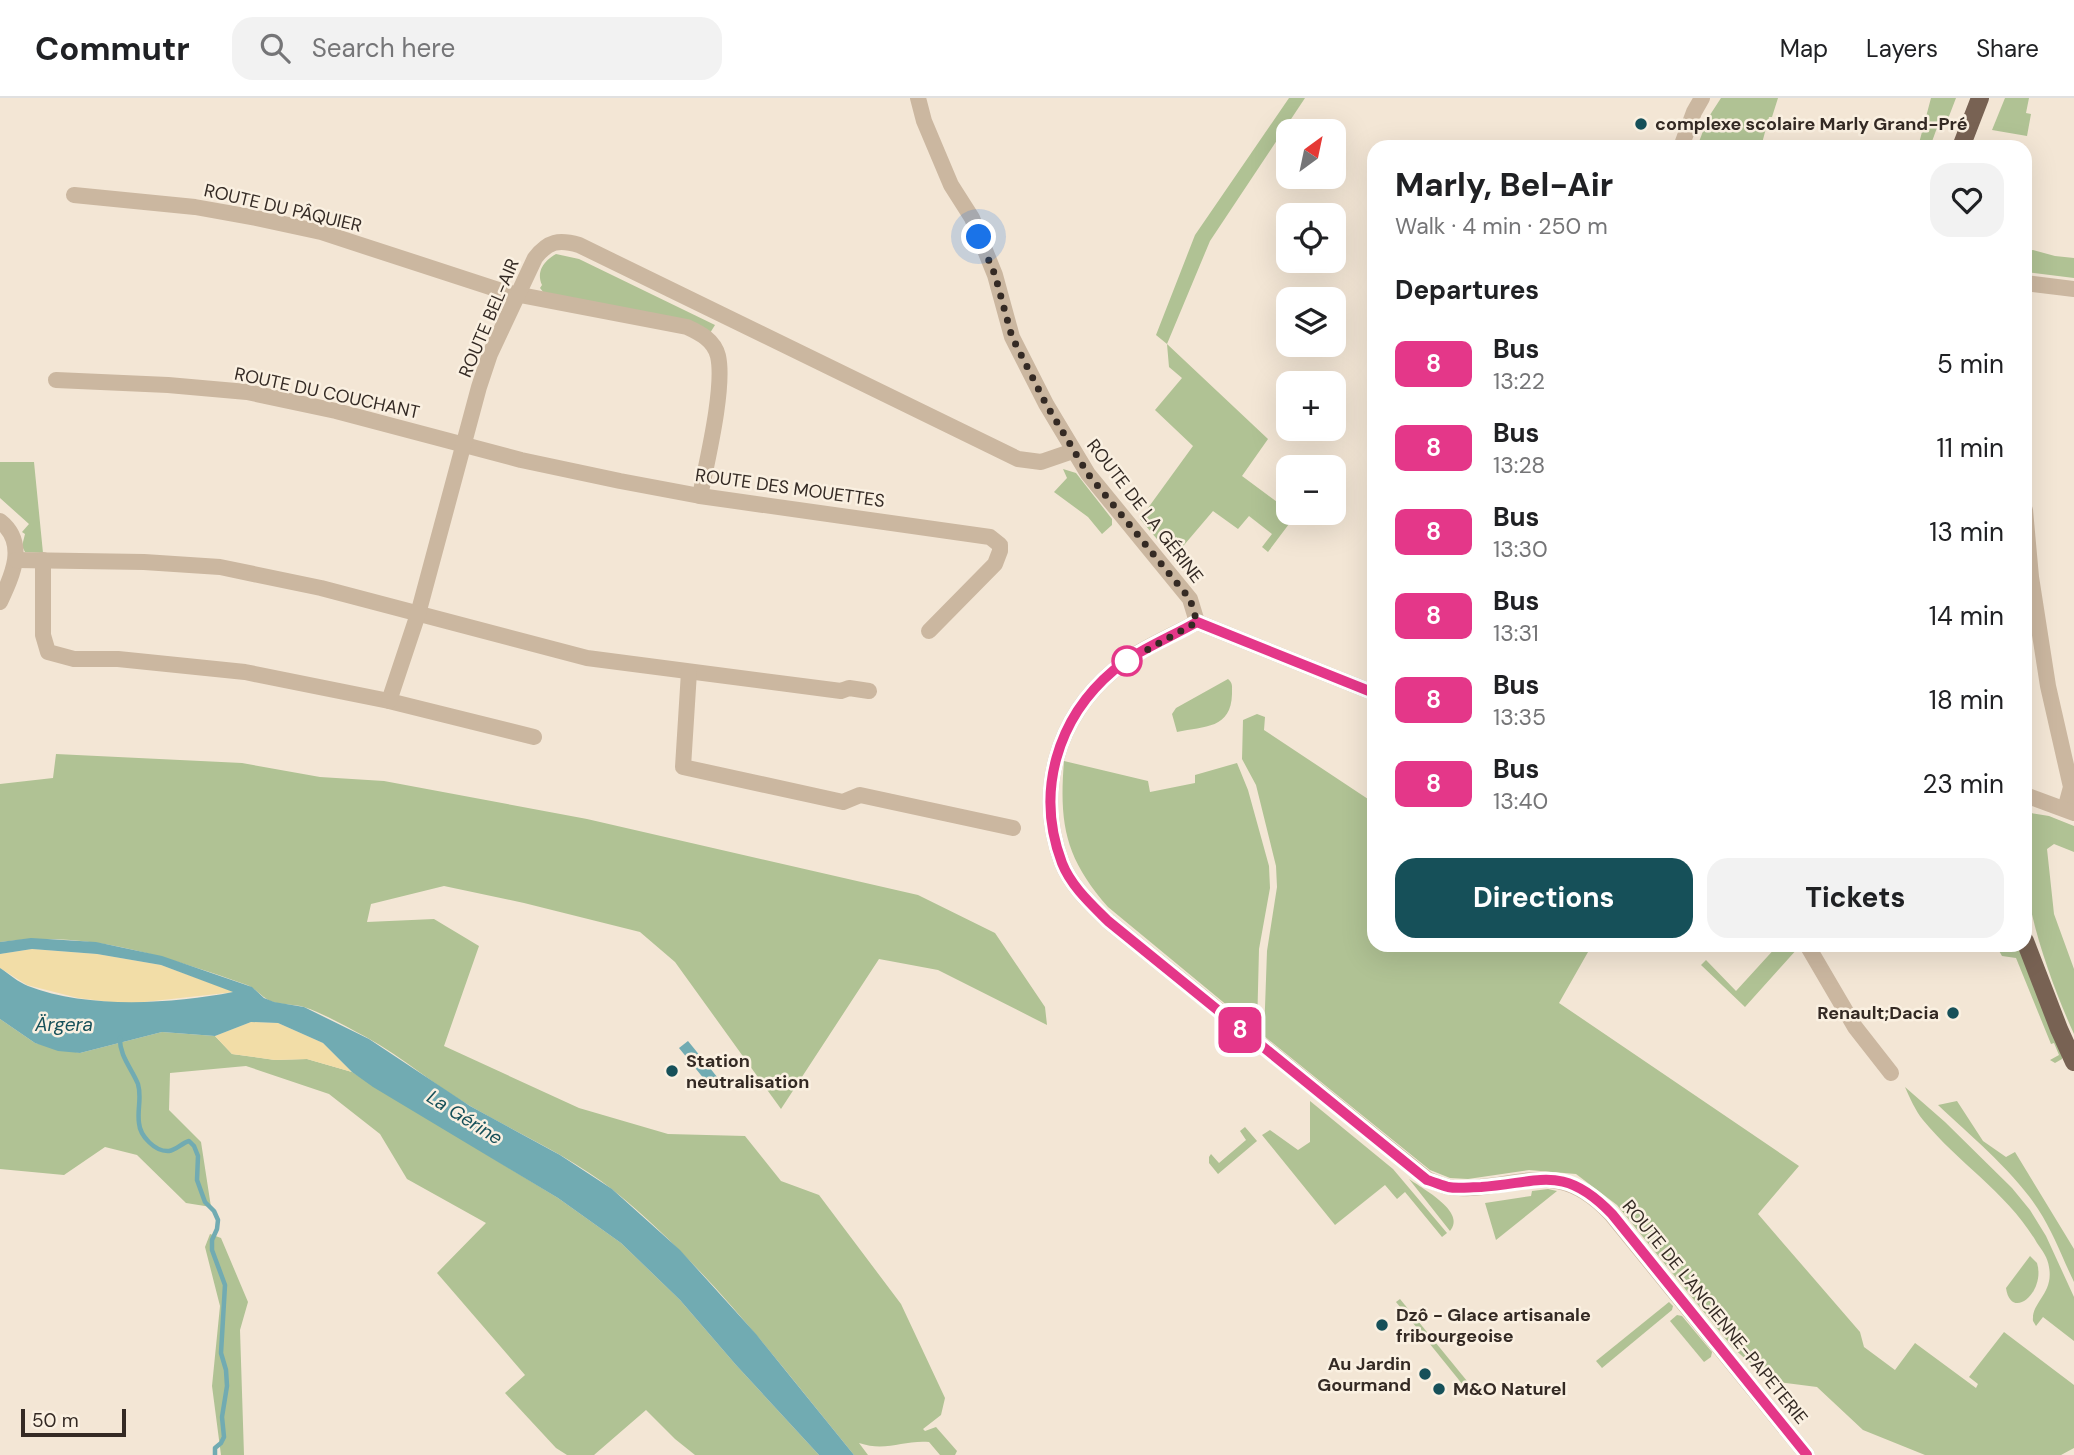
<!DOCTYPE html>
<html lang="en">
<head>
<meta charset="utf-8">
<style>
	:root { --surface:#fff; --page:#f2f2f2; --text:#202124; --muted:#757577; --line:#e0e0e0; --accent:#165059 }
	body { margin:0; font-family:"DM Sans",sans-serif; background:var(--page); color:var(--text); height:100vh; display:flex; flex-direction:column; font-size:26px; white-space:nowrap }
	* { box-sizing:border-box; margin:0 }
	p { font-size:23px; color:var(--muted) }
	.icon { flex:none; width:38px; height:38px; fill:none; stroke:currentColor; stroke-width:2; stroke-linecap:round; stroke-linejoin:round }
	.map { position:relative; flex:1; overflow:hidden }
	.drawer { position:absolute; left:1367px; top:42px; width:665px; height:812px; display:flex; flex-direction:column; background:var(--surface); border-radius:21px; box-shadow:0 7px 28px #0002 }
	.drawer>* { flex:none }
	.badge { padding:0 14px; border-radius:10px; font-size:24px; line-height:46px }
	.needle { width:46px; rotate:33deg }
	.buttons { position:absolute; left:1276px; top:21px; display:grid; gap:14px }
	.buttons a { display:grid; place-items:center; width:70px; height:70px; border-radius:14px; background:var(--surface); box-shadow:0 7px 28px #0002; font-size:35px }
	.scale { position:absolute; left:21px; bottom:18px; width:105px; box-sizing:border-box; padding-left:7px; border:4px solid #342a24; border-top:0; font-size:19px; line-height:24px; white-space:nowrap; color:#342a24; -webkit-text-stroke:5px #faf0e1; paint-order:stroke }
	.you { position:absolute; width:35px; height:35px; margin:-18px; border:5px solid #fff; border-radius:50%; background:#1a73e8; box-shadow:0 0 0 10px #1a73e833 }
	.map>.badge { position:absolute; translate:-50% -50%; box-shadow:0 0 0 4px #fff }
	h2 { padding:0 28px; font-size:26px; line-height:63px }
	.round { display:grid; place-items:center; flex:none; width:74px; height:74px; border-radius:21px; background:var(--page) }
	.overview { display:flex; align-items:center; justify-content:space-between; height:119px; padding:0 28px }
	h1 { font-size:33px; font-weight:700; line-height:52px }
	.cta { display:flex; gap:14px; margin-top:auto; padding:14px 28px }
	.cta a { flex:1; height:80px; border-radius:21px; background:var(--accent); color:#fff; font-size:28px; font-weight:700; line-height:80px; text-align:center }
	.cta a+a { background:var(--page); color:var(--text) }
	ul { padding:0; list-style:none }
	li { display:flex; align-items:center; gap:21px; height:84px; padding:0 28px }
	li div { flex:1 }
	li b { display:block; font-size:26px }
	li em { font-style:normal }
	li .badge { min-width:77px; font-weight:700; text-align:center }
	header { display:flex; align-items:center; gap:42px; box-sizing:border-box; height:98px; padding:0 35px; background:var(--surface); border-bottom:2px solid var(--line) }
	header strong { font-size:33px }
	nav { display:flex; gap:38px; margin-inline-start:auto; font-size:24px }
	.search { width:490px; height:63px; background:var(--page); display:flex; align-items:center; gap:18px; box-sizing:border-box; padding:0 24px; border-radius:21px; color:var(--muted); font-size:26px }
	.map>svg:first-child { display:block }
</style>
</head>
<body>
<header>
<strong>Commutr</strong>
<div class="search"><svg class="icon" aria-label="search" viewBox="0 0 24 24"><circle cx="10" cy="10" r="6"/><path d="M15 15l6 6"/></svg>Search here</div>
<nav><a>Map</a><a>Layers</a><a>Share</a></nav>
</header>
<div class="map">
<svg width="2074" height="1357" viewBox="0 0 2074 1357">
	<rect width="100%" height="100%" fill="#f3e6d5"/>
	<g fill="#b0c294">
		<polygon points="1289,0 1305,0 1210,143 1167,246 1268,341 1242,378 1288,412 1288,415 1295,418 1268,454 1262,449 1272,436 1249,418 1238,431 1213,413 1173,460 1140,421 1193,348 1155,312 1182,280 1169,269 1167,246 1156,237 1195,137"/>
		<polygon points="1721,0 1778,0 1772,19 1769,19 1761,49 1697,49 1708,20"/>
		<polygon points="1931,0 1956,0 1946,26 1938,27 1930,49 1918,49"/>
		<polygon points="2005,0 2029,0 2026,15 2031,16 2027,38 1992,32"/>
		<polygon points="2025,150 2055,158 2074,160 2074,180 2025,174"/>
		<path d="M556 156 579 161 715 227 710 235 544 195 540 190 542 187C536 173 544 163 556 156Z"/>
		<polygon points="0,364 34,364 43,455 25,454 22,448 25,436 22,434 29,426 0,400"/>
		<polygon points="1063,371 1076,375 1112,421 1112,427 1102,436 1088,419 1054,394 1067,380"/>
		<path d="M1228 581C1233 585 1232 588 1232 596 1231 631 1205 628 1177 634L1172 616 1176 610Z"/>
		<polygon points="1257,616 1265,619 1264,632 1374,705 1374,739 1368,742 1374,746 1374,847 1547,847 1551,849 1552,847 1592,847 1559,905 1799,1068 1758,1116 1860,1234 1864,1249 1895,1272 1915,1245 1976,1290 1978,1286 1969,1279 2004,1234 2074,1287 2074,1350 2061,1357 1925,1357 1863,1332 1817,1289 1771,1283 1733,1250 1617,1107 1576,1076 1529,1072 1468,1081 1450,1080 1430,1072 1264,938 1267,853 1277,789 1276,768 1256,687 1242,661 1243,622"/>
		<path d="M56 656 242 665 320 679 384 683 587 721 918 797 995 835 1045 909 1047 927 938 872 879 861 781 1011 675 864 640 834 524 805 444 788 371 806 367 824 434 821 479 848 444 948 579 1010 668 1036 745 1038 781 1083 819 1097 901 1206 945 1300 941 1317 923 1331 925 1333 936 1329 957 1353 955 1357H940L929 1344C903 1342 886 1354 859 1345L868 1357H854C779 1265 706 1167 613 1092 570 1058 519 1036 472 1009 435 988 403 959 366 939 347 929 325 916 304 909 295 906 283 907 273 904 263 901 257 891 247 887 164 858 89 832 0 844V686L53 680Z"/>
		<path d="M1064 663 1148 683 1150 694 1195 685V677L1237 665 1248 692 1269 768 1270 790 1259 851 1257 932 1108 809C1065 760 1059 726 1064 663Z"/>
		<path d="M2025 714 2049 718 2074 728V754L2054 746 2047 751 2054 816 2074 871V936C2053 890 2029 824 2025 774 2023 754 2025 733 2025 714Z"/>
		<polygon points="1778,847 1796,847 1798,850 1745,909 1701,867 1706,862 1736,893"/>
		<polygon points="2000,847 2011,847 2012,850 2019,851 2062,958 2062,961 2055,965 2050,962 2059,957 2054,945 2051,946 2016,860 2002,858 1998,851"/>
		<polygon points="0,921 35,945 80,955 162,934 215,938 232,956 275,962 307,961 352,974 558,1100 621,1145 680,1202 736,1267 819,1357 695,1357 675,1341 646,1312 594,1357 567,1357 556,1350 505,1295 525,1277 437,1175 486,1125 407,1081 380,1036 329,996 246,968 170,975 169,1012 201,1044 211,1109 186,1105 137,1057 105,1049 64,1077 0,1071"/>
		<path d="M1905 989 1945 1024 2012 1090 2030 1112 2046 1138 2074 1199V1243L2043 1219 2036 1228 2033 1223C2031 1204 2054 1196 2049 1169 2048 1160 2042 1152 2037 1145 2008 1095 1959 1066 1923 1022 1915 1012 1910 1000 1905 989Z"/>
		<polygon points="1310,1003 1393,1071 1447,1135 1442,1139 1405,1094 1397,1101 1385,1087 1335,1127 1262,1037 1270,1032 1298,1052 1310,1044"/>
		<path d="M1957 1003 1983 1043 2006 1059 2015 1054 2074 1151V1184C2062 1159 2053 1134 2038 1111 2015 1075 1970 1037 1938 1007Z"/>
		<polygon points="1245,1029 1257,1043 1218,1076 1209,1065 1209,1059 1211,1056 1219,1065 1246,1042 1240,1033"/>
		<path d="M1409 1081C1423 1091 1467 1114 1450 1133Z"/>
		<polygon points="1548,1091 1557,1093 1496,1142 1485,1105 1531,1098 1532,1093"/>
		<polygon points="210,1136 221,1140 248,1204 240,1232 244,1357 221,1357 212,1288 220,1208 205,1149"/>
		<path d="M2030 1158 2037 1165C2046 1194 2011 1224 2006 1190Z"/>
		<polygon points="1400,1201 1467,1283 1463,1287 1396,1204"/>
		<polygon points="1669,1204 1673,1208 1672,1212 1602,1270 1596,1263"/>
		<polygon points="1677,1217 1682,1218 1712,1254 1711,1259 1704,1264 1670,1223"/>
	</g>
	<g fill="#f2dda7">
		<polygon points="32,851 97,856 161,867 235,894 126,906 78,900 27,887 0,870 0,856"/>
		<polygon points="251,924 278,925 323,945 352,974 307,961 275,962 232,956 215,938"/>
	</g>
	<g fill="#71abb2">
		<path d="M31 840 96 844 162 858 252 889 264 900 274 904 304 909 369 941 470 1008 560 1057 612 1091 680 1152 756 1236 854 1357H819L736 1267 680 1202 621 1145 558 1100 373 989 352 974 323 945 278 925 251 924 215 938 162 934 80 955 58 953 35 945 0 921V870C9 876 18 884 28 888 87 911 172 906 233 894L161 867 97 856 32 851 0 856V844Z"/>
		<polygon points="688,943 722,985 713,992 679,950"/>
	</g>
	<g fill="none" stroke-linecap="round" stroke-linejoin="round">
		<path stroke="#71abb2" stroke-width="4.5" d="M120 940C119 957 132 971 138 986 142 1000 137 1011 139 1025 140 1038 155 1054 169 1053 176 1052 182 1045 189 1043L194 1048 198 1058 197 1082 205 1104 214 1113 218 1122 217 1131 212 1142V1152L225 1187 221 1255 226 1272 227 1288 222 1319 224 1339 221 1345 215 1350V1357"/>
		<g stroke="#cbb7a0" stroke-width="16">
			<polyline points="918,0 924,23 951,87 972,120 995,177 1012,239 1046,306 1088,376 1190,501 1197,524"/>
			<polyline points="1681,49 1694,14 1702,0"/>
			<path d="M74 97 195 109 256 120 321 134 505 194 687 229C700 235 714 242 718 258 725 289 707 363 700 398"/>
			<polyline points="2025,185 2074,191"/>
			<polyline points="56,282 168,287 247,294 336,313 521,362 620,383 700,398 990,439 1000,447 1000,453 995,466 929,533"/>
			<polyline points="2025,412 2031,479 2048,588 2071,689 2065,711"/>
			<path d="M0 423C28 445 12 478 0 504"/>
			<polyline points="16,462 144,464 220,469 321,490 587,560 841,593 849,590 869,593"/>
			<polyline points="43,462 43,537 48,554 74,561 118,561 245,574 389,603 534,639"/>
			<path d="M1197 524C1170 539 1137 552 1114 572 1057 620 1035 694 1062 765 1071 788 1091 806 1108 823L1427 1081C1434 1084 1441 1087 1448 1089 1463 1092 1482 1089 1497 1087 1547 1078 1574 1077 1611 1116L1807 1357"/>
			<polyline points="1197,524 1374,595"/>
			<polyline points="689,574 683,669 843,704 860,697 1013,730"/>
			<path d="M389 603 418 516 479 289 490 256 535 160C548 143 559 141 579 147L1018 361 1041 364 1073 353"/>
			<polyline points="2025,697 2074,715"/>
			<polyline points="1807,847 1855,929 1891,975"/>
		</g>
		<g stroke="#786253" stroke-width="18">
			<polyline points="1961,49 1980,0"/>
			<polyline points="2025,843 2059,931 2074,964"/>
		</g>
	</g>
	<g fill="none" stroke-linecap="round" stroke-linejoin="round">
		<defs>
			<path id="line" d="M1374 595 1197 524C1171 539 1136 553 1114 572 1057 620 1035 694 1062 765 1071 788 1091 806 1108 823L1427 1082C1434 1084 1441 1087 1448 1089 1458 1091 1470 1089 1481 1089 1540 1085 1563 1065 1612 1116L1807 1357"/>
		</defs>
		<use href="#line" stroke="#fff" stroke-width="16"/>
		<use href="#line" stroke="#e43789" stroke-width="10"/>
		<polyline stroke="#342a24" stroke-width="7" stroke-dasharray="0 12.6" points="979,139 995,177 1012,239 1046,306 1088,376 1190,501 1197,524 1127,563"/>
	</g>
	<g fill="#165059" stroke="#faf0e1" stroke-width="2.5">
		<circle cx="1641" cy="26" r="7"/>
		<circle cx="1953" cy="915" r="7"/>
		<circle cx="672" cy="973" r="7"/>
		<circle cx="1382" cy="1227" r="7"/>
		<circle cx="1425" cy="1276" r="7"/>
		<circle cx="1439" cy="1291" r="7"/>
	</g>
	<circle fill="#fff" stroke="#e43789" stroke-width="3.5" cx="1127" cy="563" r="14"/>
	<g text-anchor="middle" stroke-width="5" stroke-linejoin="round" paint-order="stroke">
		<g font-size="18" font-weight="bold" fill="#342a24" stroke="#faf0e1" text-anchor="start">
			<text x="1655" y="32">complexe scolaire Marly Grand-Pré</text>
			<text x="1939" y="921" text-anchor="end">Renault;Dacia</text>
			<text x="686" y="969">Station<tspan x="686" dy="21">neutralisation</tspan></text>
			<text x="1396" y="1223">Dzô - Glace artisanale<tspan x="1396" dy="21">fribourgeoise</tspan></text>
			<text x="1411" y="1272" text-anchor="end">Au Jardin<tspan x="1411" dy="21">Gourmand</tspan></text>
			<text x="1453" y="1297">M&amp;O Naturel</text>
		</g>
		<g font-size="18" fill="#342a24" stroke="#faf0e1">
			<text transform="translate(283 110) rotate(13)" y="6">ROUTE DU PÂQUIER</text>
			<text transform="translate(489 220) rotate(-67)" y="6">ROUTE BEL-AIR</text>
			<text transform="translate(327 295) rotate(12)" y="6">ROUTE DU COUCHANT</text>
			<text transform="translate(790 390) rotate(8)" y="6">ROUTE DES MOUETTES</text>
			<text transform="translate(1145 413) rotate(52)" y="6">ROUTE DE LA GÉRINE</text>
			<text transform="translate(1715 1214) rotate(51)" y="6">ROUTE DE L'ANCIENNE-PAPETERIE</text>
		</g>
		<g font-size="19" font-style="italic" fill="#165059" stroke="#faf0e1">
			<text x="64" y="933">Ärgera</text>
			<text transform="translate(465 1019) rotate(32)" y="7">La Gérine</text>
		</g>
	</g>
</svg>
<div class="buttons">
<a><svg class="needle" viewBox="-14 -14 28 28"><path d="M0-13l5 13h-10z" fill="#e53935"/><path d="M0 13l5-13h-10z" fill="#757577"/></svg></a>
<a><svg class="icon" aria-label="locate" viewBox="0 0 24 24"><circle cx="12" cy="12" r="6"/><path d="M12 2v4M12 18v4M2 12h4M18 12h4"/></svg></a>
<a><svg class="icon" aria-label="layers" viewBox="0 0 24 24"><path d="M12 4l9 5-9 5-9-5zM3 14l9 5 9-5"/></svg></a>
<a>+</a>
<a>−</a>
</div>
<div class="scale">50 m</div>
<div class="you" style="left:979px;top:139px"></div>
<b class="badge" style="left:1240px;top:932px;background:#e43789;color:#fff">8</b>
<section class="drawer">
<div class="overview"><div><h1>Marly, Bel-Air</h1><p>Walk · 4 min · 250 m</p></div><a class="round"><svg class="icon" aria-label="heart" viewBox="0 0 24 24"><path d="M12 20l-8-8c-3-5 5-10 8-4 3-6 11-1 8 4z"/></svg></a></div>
<h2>Departures</h2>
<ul>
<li><span class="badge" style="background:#e43789;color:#fff">8</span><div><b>Bus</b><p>13:22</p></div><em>5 min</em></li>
<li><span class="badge" style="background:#e43789;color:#fff">8</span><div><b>Bus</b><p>13:28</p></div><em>11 min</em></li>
<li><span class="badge" style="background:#e43789;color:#fff">8</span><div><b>Bus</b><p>13:30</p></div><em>13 min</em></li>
<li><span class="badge" style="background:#e43789;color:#fff">8</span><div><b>Bus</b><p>13:31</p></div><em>14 min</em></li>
<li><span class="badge" style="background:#e43789;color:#fff">8</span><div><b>Bus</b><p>13:35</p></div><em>18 min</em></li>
<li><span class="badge" style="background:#e43789;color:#fff">8</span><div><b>Bus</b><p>13:40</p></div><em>23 min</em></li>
</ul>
<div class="cta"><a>Directions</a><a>Tickets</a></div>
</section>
</div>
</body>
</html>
